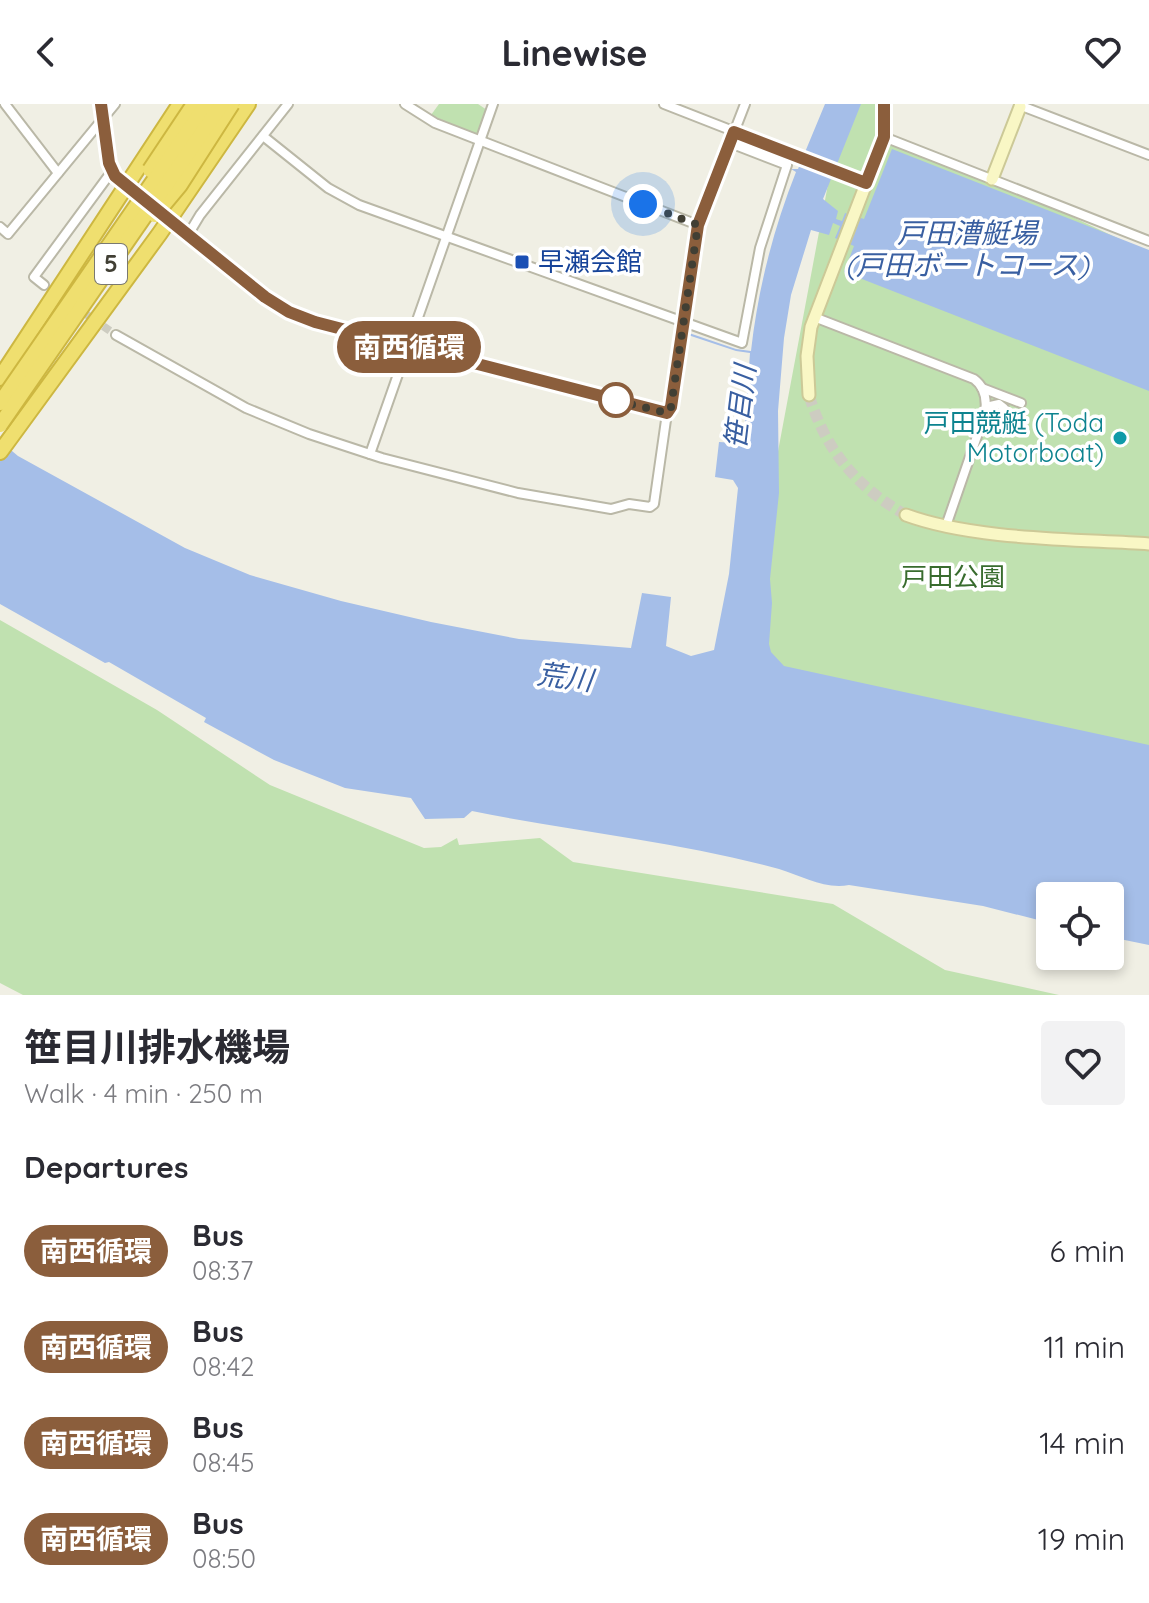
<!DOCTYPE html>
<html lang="en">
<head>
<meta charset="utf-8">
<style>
	:root { --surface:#fff; --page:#f2f2f3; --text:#2b2b33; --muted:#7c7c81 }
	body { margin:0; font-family:Quicksand,"Noto Sans JP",sans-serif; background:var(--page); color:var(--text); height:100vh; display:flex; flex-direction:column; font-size:30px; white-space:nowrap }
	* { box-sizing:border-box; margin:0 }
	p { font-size:26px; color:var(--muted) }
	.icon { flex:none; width:44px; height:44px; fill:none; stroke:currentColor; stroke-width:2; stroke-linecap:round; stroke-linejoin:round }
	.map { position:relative; height:891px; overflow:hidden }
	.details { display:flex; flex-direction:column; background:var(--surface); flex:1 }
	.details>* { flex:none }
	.badge { padding:0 16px; border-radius:26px; font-size:28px; line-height:52px }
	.controls { position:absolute; left:1036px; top:778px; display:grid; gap:16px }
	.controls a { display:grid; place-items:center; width:88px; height:88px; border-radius:8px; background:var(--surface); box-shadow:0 4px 12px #0003; font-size:40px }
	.you { position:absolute; width:40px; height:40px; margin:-20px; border:6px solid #fff; border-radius:50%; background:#1a73e8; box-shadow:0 0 0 12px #1a73e833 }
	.map>.badge { position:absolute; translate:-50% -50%; box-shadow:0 0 0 4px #fff }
	h2 { padding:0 24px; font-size:30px; line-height:72px }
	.round { display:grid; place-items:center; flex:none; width:84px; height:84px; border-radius:8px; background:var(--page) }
	.summary { display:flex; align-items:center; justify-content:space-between; height:136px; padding:0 24px }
	h1 { font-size:38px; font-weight:700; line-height:60px }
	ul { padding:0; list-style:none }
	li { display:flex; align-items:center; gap:24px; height:96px; padding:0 24px }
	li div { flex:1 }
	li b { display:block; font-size:30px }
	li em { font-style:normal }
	li .badge { min-width:88px; font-weight:700; text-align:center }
	header { display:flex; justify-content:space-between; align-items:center; height:104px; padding:0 24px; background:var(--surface); font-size:36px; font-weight:700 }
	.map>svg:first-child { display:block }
</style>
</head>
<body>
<header><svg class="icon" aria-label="back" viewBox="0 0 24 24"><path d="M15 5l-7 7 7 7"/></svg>Linewise<svg class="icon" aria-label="heart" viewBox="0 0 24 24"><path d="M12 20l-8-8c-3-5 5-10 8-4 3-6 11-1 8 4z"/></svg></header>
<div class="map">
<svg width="1149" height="891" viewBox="0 0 1149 891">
	<rect width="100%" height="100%" fill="#f0efe4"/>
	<g fill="#c0e1b0">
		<polygon points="439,0 478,0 487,6 478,32 431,11"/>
		<polygon points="843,0 883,0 884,33 992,75 1149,149 1149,727 727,620"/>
		<polygon points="0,516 157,606 270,681 424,744 441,743 457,734 459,741 540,734 573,758 833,800 945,866 1059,891 23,891 0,879"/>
	</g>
	<path fill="#a5bee8" d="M825 0H861L823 95 838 107 836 115 842 117 845 109 864 115 892 45 1149 146V287L844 168 854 142 835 134 840 122 833 119 829 131 811 126 791 191 784 234 778 307 779 389 770 475 772 499 769 540 771 548 784 562 1149 641V841L1110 833V792H1050V819L983 802 849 781C826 786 802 772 779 765 678 737 574 728 472 707L464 714 425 715 411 694 345 684 274 656 204 618 206 614 109 558 105 559 0 500V337L18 352 185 444 250 471 341 497 431 518 519 535 631 544 642 489 671 493 666 542 691 552 714 546 729 470 738 384 733 376 715 373 719 338 736 339 744 332 750 249 736 247 688 231 689 229 736 245 751 247C758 185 773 126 796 68L791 65H798Z"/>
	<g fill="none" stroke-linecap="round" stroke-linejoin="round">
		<g stroke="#cdccc1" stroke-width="8" stroke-dasharray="8 4" stroke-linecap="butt">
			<polyline points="115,72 144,95"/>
			<polyline points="54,188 116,231"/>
		</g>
		<path stroke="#cdccc1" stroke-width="11" stroke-dasharray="11 5.5" stroke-linecap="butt" d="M809 291C825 345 856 383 906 411"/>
		<defs>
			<g id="street">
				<polyline points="5,0 58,69"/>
				<polyline points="100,0 109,59 115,71"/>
				<polyline points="405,0 435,19 698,121"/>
				<polyline points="664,0 866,79"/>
				<polyline points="1019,1 1149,51"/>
				<polyline points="263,32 328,84 359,101 742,239 760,144 787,61 730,39"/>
				<polyline points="884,33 1149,137"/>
				<polyline points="0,123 8,130 115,0"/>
				<path d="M182 126C224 161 264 199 315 218L667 309"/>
				<polyline points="188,131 200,111 288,0"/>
				<polyline points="44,181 34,173 112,67"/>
				<path d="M814 213 974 275C985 283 987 296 985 309L946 422"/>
				<polyline points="116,231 246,304 309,330 382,354 518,389 611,405 629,400 650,403 654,400 667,309 671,303 698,121 745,0"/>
				<polyline points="982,284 1021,299"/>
				<polyline points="981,319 991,322 998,321 1005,311 1004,304 999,300 986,303"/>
				<polyline points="370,350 493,0"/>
			</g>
			<g id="secondary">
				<polyline points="992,75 1020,3"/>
				<polyline points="809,291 807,252 811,223 884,33 884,0"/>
				<path d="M906 411C974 436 1075 435 1149 440"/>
			</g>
			<g id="highway">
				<polyline points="0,274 180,0"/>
				<polyline points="0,348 160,129 248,0"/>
			</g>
		</defs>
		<use href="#street" stroke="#bab8a7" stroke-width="12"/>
		<use href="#secondary" stroke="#ccc997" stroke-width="15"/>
		<use href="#highway" stroke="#cdb741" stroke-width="18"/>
		<use href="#street" stroke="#fff" stroke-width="8"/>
		<use href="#secondary" stroke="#f9f7c5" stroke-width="11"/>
		<use href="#highway" stroke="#efdf6f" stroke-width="14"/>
		<defs>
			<g id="highway-bridge">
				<polyline points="150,66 194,0"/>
				<polyline points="155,111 180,81 232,0"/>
				<polyline points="0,299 207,0"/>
				<polyline points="0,321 222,0"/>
			</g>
		</defs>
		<use href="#highway-bridge" stroke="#cdb741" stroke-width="18" stroke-linecap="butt"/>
		<use href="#highway-bridge" stroke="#efdf6f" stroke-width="14"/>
	</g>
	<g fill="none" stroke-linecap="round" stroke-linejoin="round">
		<defs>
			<polyline id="line" points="101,0 109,59 115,72 265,193 289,208 315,218 667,309 671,303 698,121 734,28 866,79 884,33 884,0"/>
		</defs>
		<use href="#line" stroke="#fff" stroke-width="18"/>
		<use href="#line" stroke="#8b5e3c" stroke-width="12"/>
		<polyline stroke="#413f34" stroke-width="8" stroke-dasharray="0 14.4" points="616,296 610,295 667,309 671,303 698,121 643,100"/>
	</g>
	<rect fill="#1a4fb4" stroke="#fff" stroke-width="3" x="514" y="150" width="16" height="16" rx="4"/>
	<circle fill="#fff" stroke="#8b5e3c" stroke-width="4" cx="616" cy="296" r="16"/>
	<circle fill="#0f9aa8" stroke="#fff" stroke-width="3" cx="1120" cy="334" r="8"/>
	<g text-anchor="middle" stroke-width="7" stroke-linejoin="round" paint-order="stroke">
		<rect fill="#fff" stroke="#7a7971" stroke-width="2" x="95" y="140" width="32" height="40" rx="6"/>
		<g font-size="24" font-weight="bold" fill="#413f34">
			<text x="111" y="168">5</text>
		</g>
		<g font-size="26" fill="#164399" stroke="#fff" text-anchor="start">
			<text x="538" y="167">早瀬会館</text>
		</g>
		<g font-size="26" fill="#0d838f" stroke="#fff" text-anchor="end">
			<text x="1104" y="328">戸田競艇 (Toda<tspan x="1104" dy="30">Motorboat)</tspan></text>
		</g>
		<g font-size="26" fill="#396c2e" stroke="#fff">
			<text x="953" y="482">戸田公園</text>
		</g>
		<g font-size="28" font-style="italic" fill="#395fa1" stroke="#fff">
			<text x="967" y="139">戸田漕艇場<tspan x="967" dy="32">(戸田ボートコース)</tspan></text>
			<text transform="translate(740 303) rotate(-83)" y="10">笹目川</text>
			<text transform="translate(565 573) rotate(7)" y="10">荒川</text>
		</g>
	</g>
</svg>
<div class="controls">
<a><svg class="icon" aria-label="locate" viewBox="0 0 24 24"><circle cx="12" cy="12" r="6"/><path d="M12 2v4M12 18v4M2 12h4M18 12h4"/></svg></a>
</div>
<div class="you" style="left:643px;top:100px"></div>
<b class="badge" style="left:409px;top:243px;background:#8b5e3c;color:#fff">南西循環</b>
</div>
<section class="details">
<div class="summary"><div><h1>笹目川排水機場</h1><p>Walk · 4 min · 250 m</p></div><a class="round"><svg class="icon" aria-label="heart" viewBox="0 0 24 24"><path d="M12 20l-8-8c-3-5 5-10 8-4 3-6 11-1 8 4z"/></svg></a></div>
<h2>Departures</h2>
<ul>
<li><span class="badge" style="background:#8b5e3c;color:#fff">南西循環</span><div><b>Bus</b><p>08:37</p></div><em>6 min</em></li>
<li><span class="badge" style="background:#8b5e3c;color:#fff">南西循環</span><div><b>Bus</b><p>08:42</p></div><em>11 min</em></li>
<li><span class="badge" style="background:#8b5e3c;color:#fff">南西循環</span><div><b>Bus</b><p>08:45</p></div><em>14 min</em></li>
<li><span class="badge" style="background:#8b5e3c;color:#fff">南西循環</span><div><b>Bus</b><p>08:50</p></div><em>19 min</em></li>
</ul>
</section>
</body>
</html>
